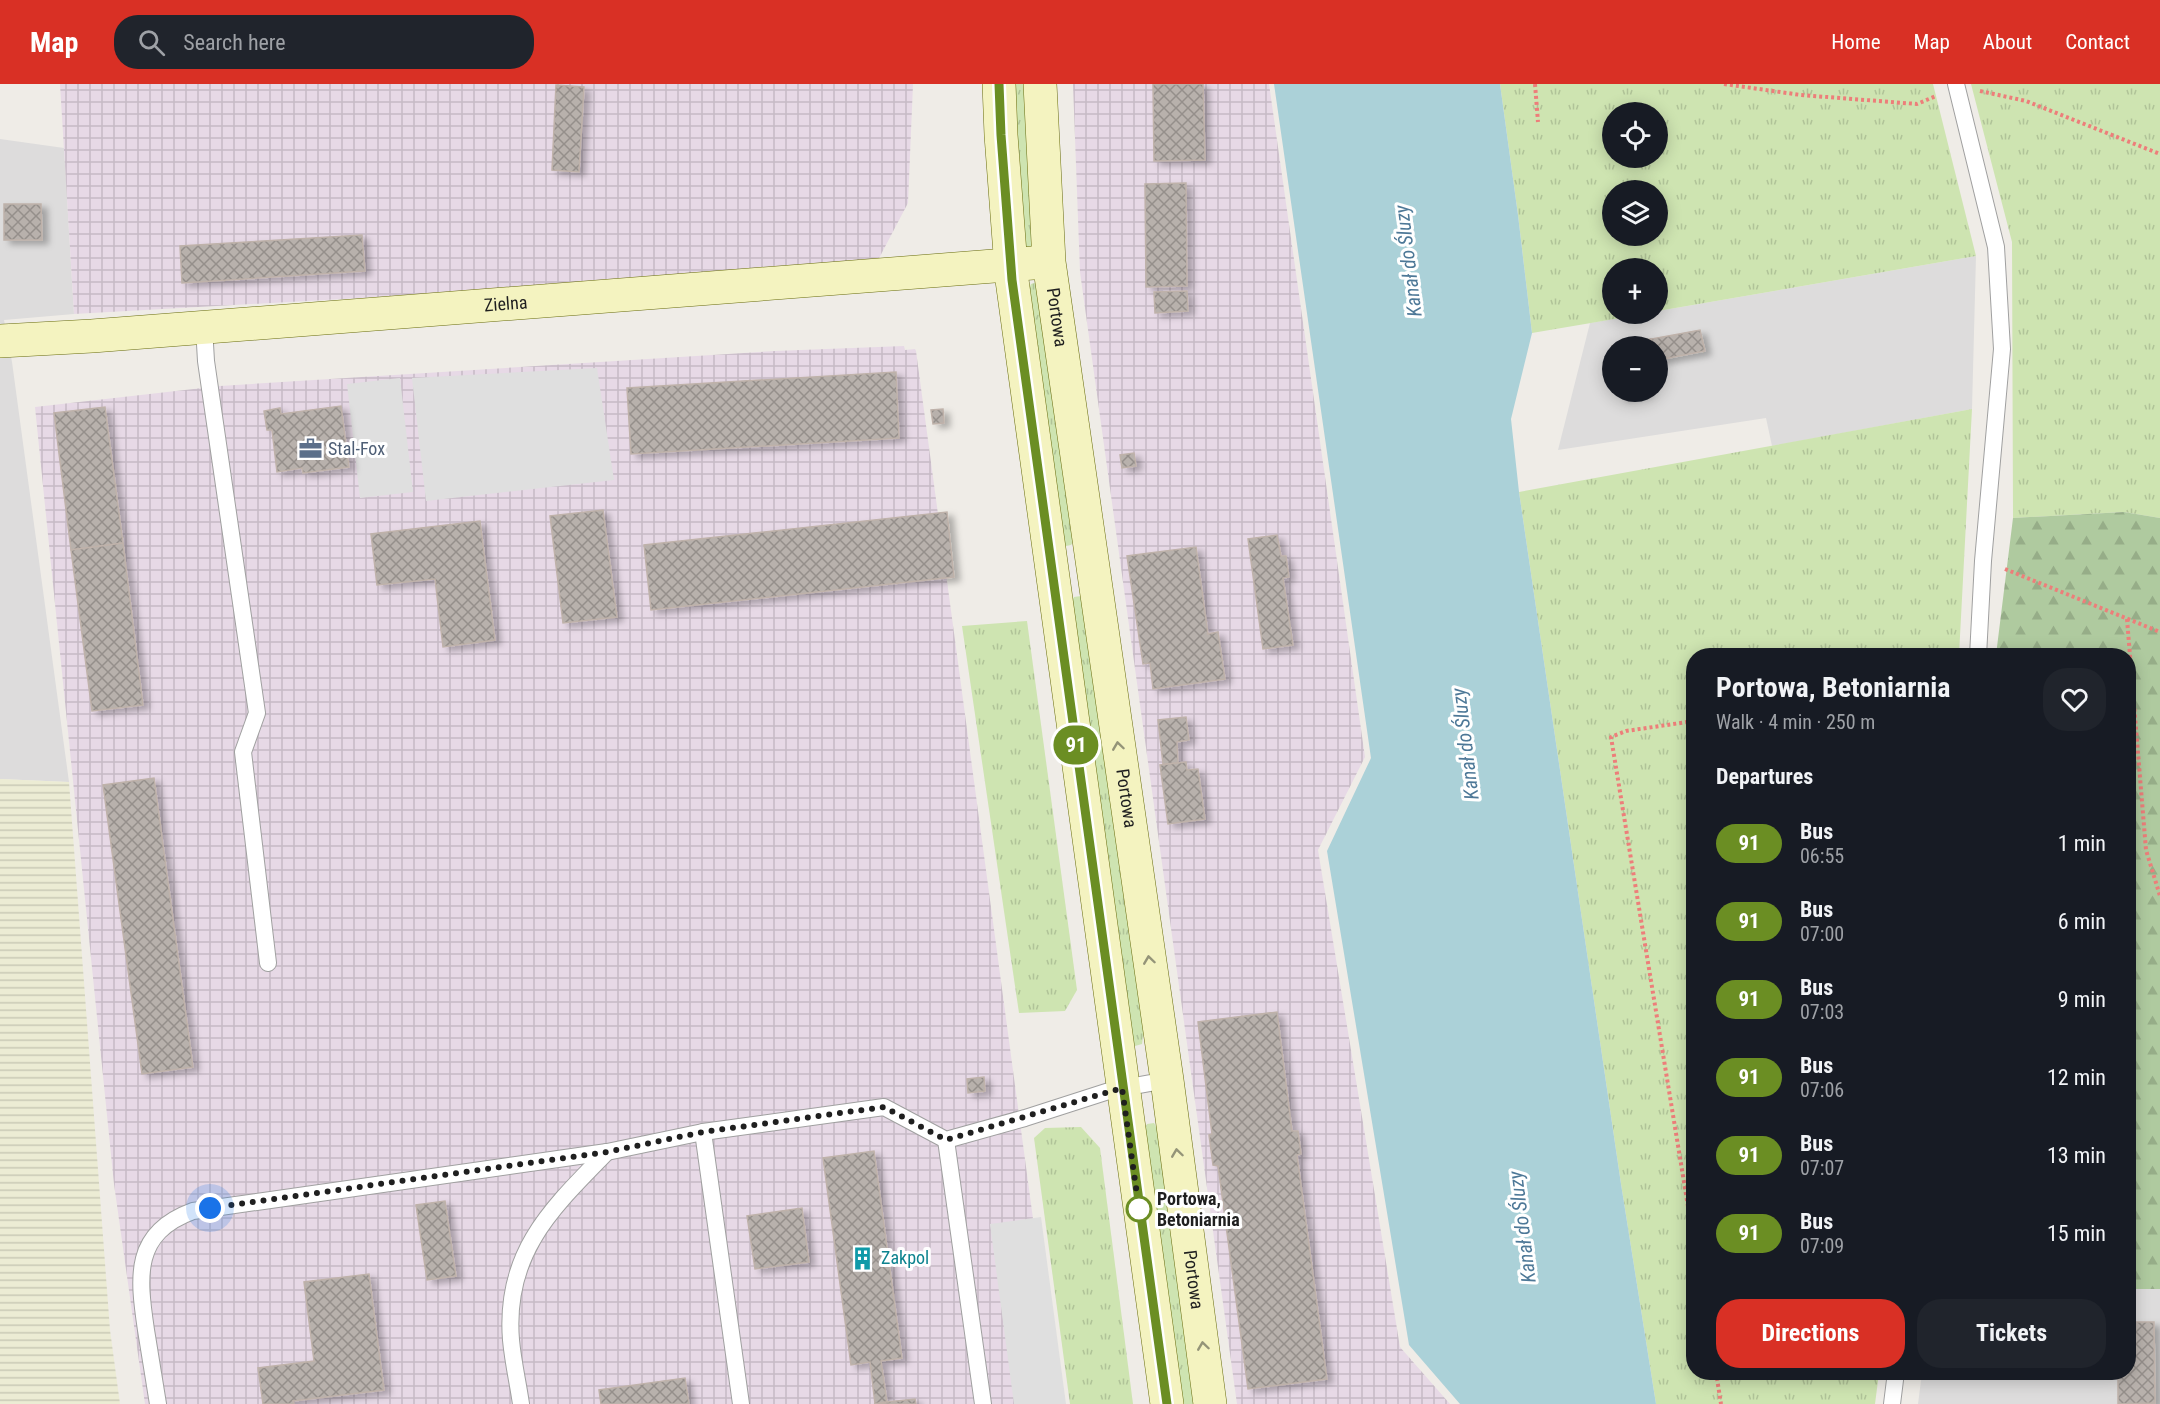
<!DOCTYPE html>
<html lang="en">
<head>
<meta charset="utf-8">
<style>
	:root { --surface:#171b24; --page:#20242c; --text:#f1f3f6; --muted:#9ea1a6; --accent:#d93025 }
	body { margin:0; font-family:"Roboto Condensed",sans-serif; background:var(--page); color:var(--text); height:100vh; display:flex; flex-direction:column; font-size:22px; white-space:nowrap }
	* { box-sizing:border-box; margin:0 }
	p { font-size:20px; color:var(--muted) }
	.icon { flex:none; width:33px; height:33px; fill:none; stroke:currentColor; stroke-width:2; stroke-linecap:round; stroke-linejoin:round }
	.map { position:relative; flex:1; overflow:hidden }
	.sheet { position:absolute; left:1686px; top:564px; width:450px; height:732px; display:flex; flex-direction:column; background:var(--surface); border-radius:24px; box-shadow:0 3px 15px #0003 }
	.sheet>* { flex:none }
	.badge { padding:0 12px; border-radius:20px; font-size:21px; line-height:39px }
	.fabs { position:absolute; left:1602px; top:18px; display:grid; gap:12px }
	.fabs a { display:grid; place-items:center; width:66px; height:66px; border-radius:50%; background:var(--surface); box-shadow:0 3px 15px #0003; font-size:30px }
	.you { position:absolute; width:30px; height:30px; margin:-15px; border:4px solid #fff; border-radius:50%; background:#1a73e8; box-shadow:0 0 0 9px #1a73e833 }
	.map>.badge { position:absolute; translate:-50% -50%; box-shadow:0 0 0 3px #fff }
	h2 { padding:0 30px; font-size:22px; line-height:54px }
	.round { display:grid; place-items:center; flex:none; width:63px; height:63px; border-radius:24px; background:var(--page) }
	.headline { display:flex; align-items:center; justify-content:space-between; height:102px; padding:0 30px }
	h1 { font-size:28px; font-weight:700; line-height:45px }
	.action { display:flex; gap:12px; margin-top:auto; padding:12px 30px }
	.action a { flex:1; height:69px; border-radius:24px; background:var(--accent); color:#fff; font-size:24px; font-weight:700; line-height:69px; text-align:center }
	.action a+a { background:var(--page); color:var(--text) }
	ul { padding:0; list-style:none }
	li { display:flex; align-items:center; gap:18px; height:78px; padding:0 30px }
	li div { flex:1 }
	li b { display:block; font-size:22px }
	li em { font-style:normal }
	li .badge { min-width:66px; font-weight:700; text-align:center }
	header { display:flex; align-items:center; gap:36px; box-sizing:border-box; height:84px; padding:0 30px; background:var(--accent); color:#fff }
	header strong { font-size:28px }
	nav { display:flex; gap:33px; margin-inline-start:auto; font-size:21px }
	.search { width:420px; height:54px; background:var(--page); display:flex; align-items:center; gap:15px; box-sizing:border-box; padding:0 21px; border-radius:24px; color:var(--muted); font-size:22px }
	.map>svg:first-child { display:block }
</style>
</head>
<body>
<header>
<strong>Map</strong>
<div class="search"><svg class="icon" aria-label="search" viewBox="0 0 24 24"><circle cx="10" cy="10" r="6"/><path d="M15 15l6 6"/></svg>Search here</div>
<nav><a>Home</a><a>Map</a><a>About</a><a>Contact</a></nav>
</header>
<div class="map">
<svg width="2160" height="1320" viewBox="0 0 2160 1320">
	<defs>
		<pattern id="industrial-grid" width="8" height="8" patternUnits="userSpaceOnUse" patternTransform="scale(1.5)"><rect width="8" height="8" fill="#e7d9e6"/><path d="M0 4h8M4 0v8" fill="none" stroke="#c6bac5"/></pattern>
		<pattern id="farmland-rules" width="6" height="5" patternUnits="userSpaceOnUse" patternTransform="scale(1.5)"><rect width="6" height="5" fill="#ececd4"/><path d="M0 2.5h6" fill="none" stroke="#cacab6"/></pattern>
		<pattern id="grass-tufts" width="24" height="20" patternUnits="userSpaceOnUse" patternTransform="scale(1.5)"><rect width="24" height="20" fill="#cee4b1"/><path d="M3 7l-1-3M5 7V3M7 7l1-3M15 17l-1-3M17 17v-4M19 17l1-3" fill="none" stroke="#b0c398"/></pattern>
		<pattern id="forest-firs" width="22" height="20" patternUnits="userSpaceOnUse" patternTransform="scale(1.5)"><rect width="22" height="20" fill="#afca9f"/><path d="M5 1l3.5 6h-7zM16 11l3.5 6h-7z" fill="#96ad88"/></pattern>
		<pattern id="building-cross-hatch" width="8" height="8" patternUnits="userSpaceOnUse" patternTransform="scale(1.5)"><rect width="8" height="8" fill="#b8b1ac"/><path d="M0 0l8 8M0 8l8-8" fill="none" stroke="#958f8b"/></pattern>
		<filter id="shadow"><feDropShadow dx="6" dy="4" stdDeviation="3" flood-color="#0004"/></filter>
	</defs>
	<rect width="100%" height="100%" fill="#efece7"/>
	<g fill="#dddcdc" fill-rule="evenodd">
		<polygon points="0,55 64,64 74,230 4,236 12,278 69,698 0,695"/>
		<path d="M1976 172 1972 325 1772 362 1766 334 1558 366 1590 239 1644 230H1658V227ZM1612 262H1658V308H1612Z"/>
		<polygon points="2129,1205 2160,1205 2160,1320 1918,1320 1922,1289 2128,1288"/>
	</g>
	<g fill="url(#industrial-grid)">
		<polygon points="60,0 913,0 908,119 876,180 361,214 74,230"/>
		<polygon points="1073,0 1269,0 1365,673 1318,766 1400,1263 1450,1320 1237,1320 1080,188"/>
		<polygon points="904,262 905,266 915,265 916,267 1058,1320 145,1320 114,1100 35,323 220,302 775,267"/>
	</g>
	<polygon fill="url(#farmland-rules)" points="0,695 69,698 110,1246 120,1320 0,1320"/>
	<g fill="url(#grass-tufts)" fill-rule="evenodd">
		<polygon points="1012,0 1028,0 1036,158 1028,167 1021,160"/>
		<path d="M1500 0H1933L1976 172 1658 227V184H1612V230H1644L1532 249 1518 131ZM1612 28H1658V74H1612ZM1612 106H1658V152H1612Z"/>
		<polygon points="1971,0 2160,0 2160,434 2124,428 2013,434 2012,158"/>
		<polygon points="1037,198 1077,452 1071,461 1066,462 1059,452 1027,208 1031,200"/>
		<polygon points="1972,325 1959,571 1694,572 1694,1288 1879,1289 1875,1320 1656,1320 1621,1100 1519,408"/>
		<polygon points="1081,512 1144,945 1142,960 1135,962 1129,947 1069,522 1074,513"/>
		<polygon points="1027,537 1077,906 1065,927 1019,929 962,542"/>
		<polygon points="1154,1039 1158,1046 1196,1320 1181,1320 1143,1048 1147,1040"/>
		<polygon points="1081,1043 1100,1064 1133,1320 1070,1320 1034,1054 1045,1044"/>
	</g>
	<polygon fill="url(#forest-firs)" points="2124,428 2160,434 2160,1205 2129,1205 2128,572 1996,571 2013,434"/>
	<g fill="#dfdfdf">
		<polygon points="597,284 614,396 426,417 412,294"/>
		<polygon points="400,294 413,408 360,414 347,300"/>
		<polygon points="1041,1133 1066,1320 1014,1320 990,1140"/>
	</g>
	<polygon fill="#abd1d8" points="1274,0 1500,0 1518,131 1532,249 1511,335 1519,408 1621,1100 1656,1320 1460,1320 1409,1261 1327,767 1371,674"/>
	<g fill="url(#building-cross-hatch)" stroke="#bfb2aa" stroke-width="1.5" filter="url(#shadow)">
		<polygon points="1153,0 1203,0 1205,76 1154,77"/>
		<polygon points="556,1 584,3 579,88 552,86"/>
		<polygon points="1186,99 1187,202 1146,203 1145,100"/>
		<polygon points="4,120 41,120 42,156 4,156"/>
		<polygon points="362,151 365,187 182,199 180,162"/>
		<polygon points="1187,207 1188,227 1155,229 1154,208"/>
		<polygon points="1700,246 1705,267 1658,276 1658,262 1652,262 1651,255"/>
		<polygon points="1651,255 1652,262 1612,262 1612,265 1612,262"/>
		<polygon points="896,288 899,354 631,370 627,304"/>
		<polygon points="1620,308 1649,308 1621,313"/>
		<polygon points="341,322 349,383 303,389 302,384 277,388 272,346 267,346 264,327 280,324 281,330"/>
		<polygon points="105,323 123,459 71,466 54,329"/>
		<polygon points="943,325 944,339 933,340 931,326"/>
		<polygon points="1134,369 1136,382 1122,384 1120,371"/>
		<polygon points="603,426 617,533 563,539 550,432"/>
		<polygon points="947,428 954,493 651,526 644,461"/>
		<polygon points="480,437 495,556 443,563 435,495 377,501 371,450"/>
		<polygon points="1277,451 1281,472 1286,472 1289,493 1283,494 1293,561 1263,565 1248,455"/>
		<polygon points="123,459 143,621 92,627 71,466"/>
		<polygon points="1196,463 1208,550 1218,548 1225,595 1153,605 1150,579 1143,580 1127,472"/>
		<polygon points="1186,633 1189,656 1177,658 1178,679 1163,680 1158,636"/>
		<polygon points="1186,678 1187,686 1198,685 1205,735 1168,740 1160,681"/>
		<polygon points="154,694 193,983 142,990 103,701"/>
		<polygon points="1277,928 1292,1047 1298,1047 1301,1070 1297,1071 1327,1295 1248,1305 1218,1082 1213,1081 1209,1051 1212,1050 1198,938"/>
		<polygon points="984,993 985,1007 968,1009 967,995"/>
		<polygon points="874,1067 902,1274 881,1277 887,1318 875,1320 870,1278 851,1281 823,1074"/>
		<polygon points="445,1117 456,1192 427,1196 416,1121"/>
		<polygon points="802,1124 809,1178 755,1185 747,1132"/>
		<polygon points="369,1190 384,1306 293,1317 294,1320 263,1320 258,1284 314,1277 304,1198"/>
		<polygon points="2128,1238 2154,1238 2155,1319 2118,1320 2118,1288 2128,1288"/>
		<polygon points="685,1294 689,1320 601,1320 599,1306"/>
		<polygon points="915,1315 916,1320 874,1320 887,1318"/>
	</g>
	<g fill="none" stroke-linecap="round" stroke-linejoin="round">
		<defs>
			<g id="lane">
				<polyline points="1956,0 1996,163 2002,265 1983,477 1978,572"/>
				<polyline points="204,243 206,277 257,629 243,668 268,879"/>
				<polyline points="703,1048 741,1320"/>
				<polyline points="946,1056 983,1320"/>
				<path d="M158 1320C154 1295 150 1271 146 1246 138 1192 133 1149 193 1127L607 1068 703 1048 884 1023 946 1056 1025 1034 1112 1006 1167 996"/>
				<path d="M521 1320C518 1299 513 1278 511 1256 504 1169 551 1125 607 1068"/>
				<polyline points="1892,1320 1896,1288"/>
			</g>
			<g id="secondary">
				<polyline points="999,0 1001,51 1012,196 1167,1320"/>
				<path id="s1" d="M1040 0 1049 178 1167 996 1210 1320"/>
				<path id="s2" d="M0 257 92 252 1033 179"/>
			</g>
		</defs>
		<use href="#lane" stroke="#a0a0a0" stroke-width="18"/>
		<use href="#secondary" stroke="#696d0f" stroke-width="34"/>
		<g stroke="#ed7e7a" stroke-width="4" stroke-dasharray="3 3" stroke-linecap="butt">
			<polyline points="1535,0 1538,38"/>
			<polyline points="1724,0 1801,11 1917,20 1936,12"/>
			<polyline points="1980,7 2026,17 2160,70"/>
			<polyline points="2005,485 2160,548"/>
			<polyline points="2127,535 2146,766 2160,812"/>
			<polyline points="1694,637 1626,647 1611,653 1694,1159"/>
			<polyline points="1716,1288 1721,1320"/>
		</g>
		<use href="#lane" stroke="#fff" stroke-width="16"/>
		<use href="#secondary" stroke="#f4f3c0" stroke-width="33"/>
	</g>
	<defs><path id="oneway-chevron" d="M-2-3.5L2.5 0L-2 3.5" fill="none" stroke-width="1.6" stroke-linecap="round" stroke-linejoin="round" transform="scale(1.5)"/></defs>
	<g stroke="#949478">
		<use href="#oneway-chevron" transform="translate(1118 662) rotate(-98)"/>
		<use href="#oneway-chevron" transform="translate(1149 876) rotate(-98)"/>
		<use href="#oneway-chevron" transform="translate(1177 1069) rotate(-98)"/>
		<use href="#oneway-chevron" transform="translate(1203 1262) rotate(-98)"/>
	</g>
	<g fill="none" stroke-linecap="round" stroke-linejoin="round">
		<defs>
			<polyline id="line" points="999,0 1001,51 1012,196 1167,1320"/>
		</defs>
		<use href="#line" stroke="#fff" stroke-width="14"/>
		<use href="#line" stroke="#6b8e23" stroke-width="9"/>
		<polyline stroke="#1f1f1f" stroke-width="6" stroke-dasharray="0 10.8" points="210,1124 607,1068 703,1048 884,1023 946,1056 1122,1004 1139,1125"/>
	</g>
	<defs>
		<symbol id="office-bare" viewBox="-9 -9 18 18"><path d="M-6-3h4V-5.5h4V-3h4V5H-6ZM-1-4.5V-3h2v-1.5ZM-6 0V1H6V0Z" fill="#5c6f8a" stroke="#fff" stroke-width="2.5" paint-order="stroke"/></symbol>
		<symbol id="building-bare" viewBox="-9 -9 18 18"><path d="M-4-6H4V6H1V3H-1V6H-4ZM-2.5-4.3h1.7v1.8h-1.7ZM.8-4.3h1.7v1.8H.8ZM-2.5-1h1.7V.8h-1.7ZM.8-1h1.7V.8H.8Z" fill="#0f9aa8" stroke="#fff" stroke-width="2.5" paint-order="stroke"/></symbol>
	</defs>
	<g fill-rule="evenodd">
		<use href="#office-bare" x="294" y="348" width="33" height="33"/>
		<use href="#building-bare" x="846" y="1158" width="33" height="33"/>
	</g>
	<circle fill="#fff" stroke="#6b8e23" stroke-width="3" cx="1139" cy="1125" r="12"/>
	<g text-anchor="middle" stroke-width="6" stroke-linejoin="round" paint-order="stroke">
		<g font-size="18" fill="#1f1f1f" stroke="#fff">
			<text dy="6" stroke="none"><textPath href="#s2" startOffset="507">Zielna</textPath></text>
			<text dy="6" stroke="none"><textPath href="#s1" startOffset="234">Portowa</textPath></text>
			<text dy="6" stroke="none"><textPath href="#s1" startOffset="720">Portowa</textPath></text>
			<text dy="6" stroke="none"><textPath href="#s1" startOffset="1206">Portowa</textPath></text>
		</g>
		<g font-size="18" fill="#4e5e75" stroke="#fff" text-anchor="start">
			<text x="328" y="371">Stal-Fox</text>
		</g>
		<g font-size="18" font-weight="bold" fill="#1f1f1f" stroke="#fff" text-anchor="start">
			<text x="1157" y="1121">Portowa,<tspan x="1157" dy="21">Betoniarnia</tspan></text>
		</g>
		<g font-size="18" fill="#0d838f" stroke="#fff" text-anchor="start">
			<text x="881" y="1180">Zakpol</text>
		</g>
		<g font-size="20" font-style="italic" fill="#4d7897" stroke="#fff">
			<text transform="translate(1408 177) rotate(-97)" y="7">Kanał do Śluzy</text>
			<text transform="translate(1465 660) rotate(-97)" y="7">Kanał do Śluzy</text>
			<text transform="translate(1522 1143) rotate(-97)" y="7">Kanał do Śluzy</text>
		</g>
	</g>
</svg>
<div class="fabs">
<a><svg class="icon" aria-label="locate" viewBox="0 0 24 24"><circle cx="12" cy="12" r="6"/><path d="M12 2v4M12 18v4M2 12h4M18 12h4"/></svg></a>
<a><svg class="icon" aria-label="layers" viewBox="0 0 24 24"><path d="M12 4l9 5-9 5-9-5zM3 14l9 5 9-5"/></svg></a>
<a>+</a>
<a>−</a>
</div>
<div class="you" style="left:210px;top:1124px"></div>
<b class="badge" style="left:1076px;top:661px;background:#6b8e23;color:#fff">91</b>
<section class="sheet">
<div class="headline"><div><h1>Portowa, Betoniarnia</h1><p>Walk · 4 min · 250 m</p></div><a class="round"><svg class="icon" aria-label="heart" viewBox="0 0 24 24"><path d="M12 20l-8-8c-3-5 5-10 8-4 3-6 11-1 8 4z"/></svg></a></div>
<h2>Departures</h2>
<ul>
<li><span class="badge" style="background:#6b8e23;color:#fff">91</span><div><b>Bus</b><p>06:55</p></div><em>1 min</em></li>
<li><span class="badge" style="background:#6b8e23;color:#fff">91</span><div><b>Bus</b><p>07:00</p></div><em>6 min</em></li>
<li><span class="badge" style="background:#6b8e23;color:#fff">91</span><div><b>Bus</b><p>07:03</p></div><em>9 min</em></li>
<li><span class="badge" style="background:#6b8e23;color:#fff">91</span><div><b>Bus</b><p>07:06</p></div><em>12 min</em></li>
<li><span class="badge" style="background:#6b8e23;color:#fff">91</span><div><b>Bus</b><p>07:07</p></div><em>13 min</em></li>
<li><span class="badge" style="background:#6b8e23;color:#fff">91</span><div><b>Bus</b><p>07:09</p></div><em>15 min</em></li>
</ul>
<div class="action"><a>Directions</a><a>Tickets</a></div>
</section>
</div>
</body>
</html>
